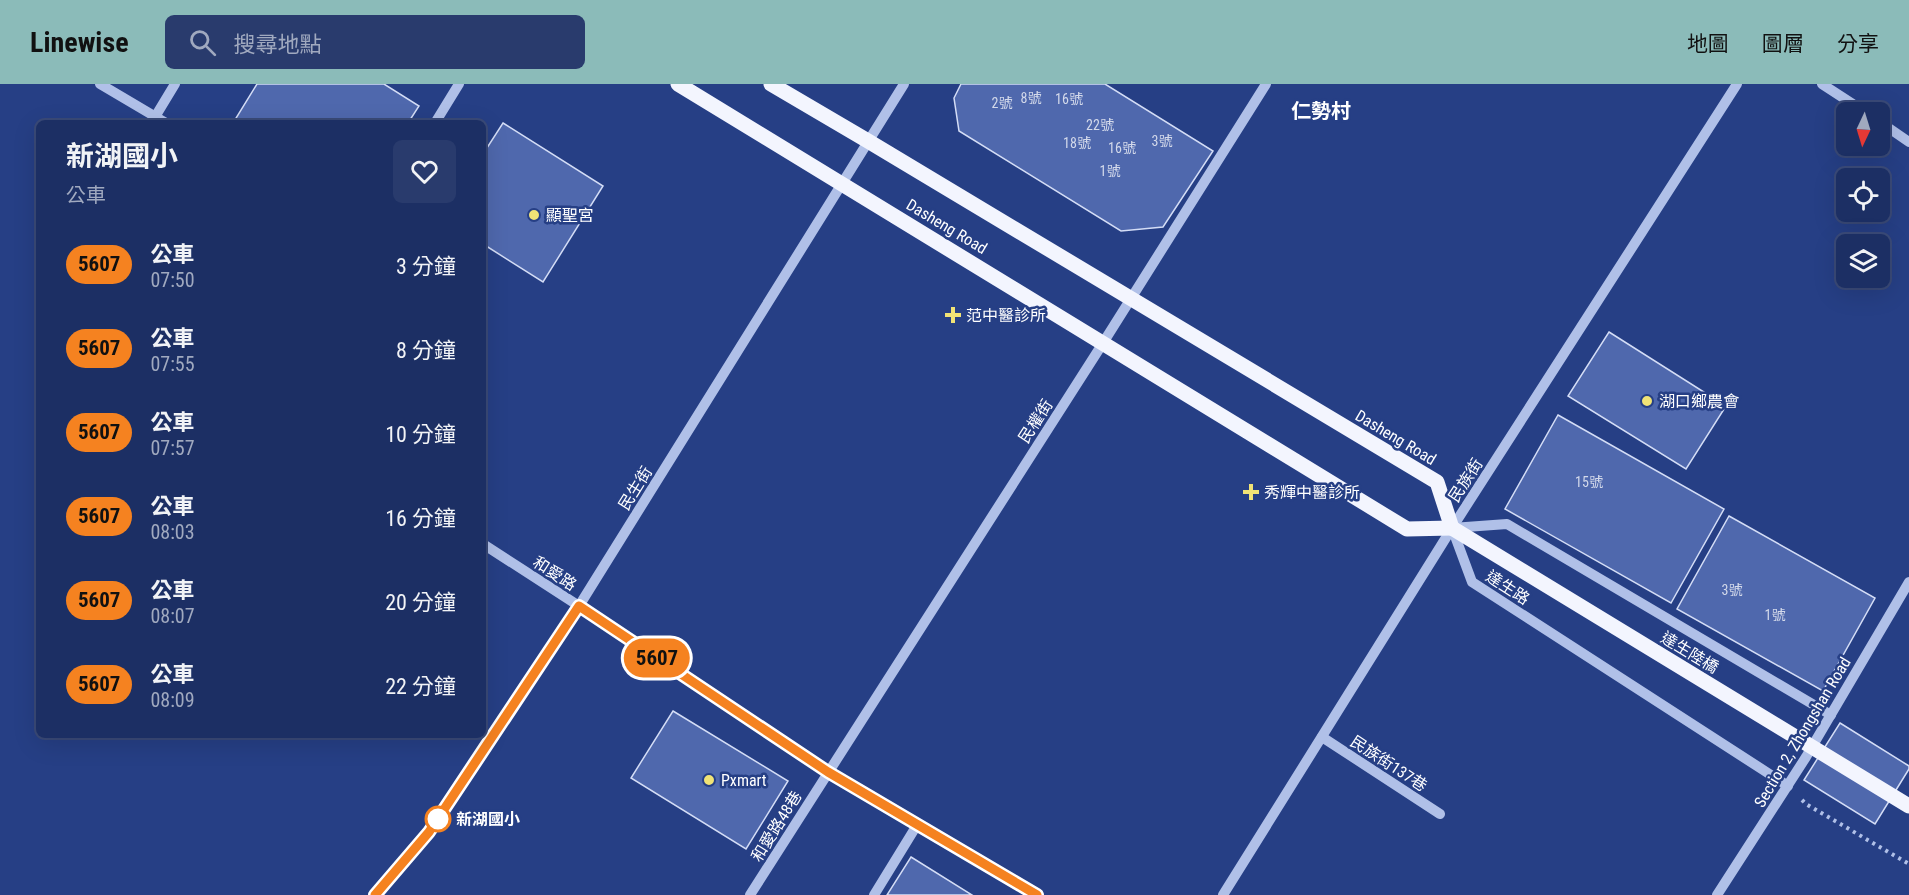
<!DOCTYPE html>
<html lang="zh-TW">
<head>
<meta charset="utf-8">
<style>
	:root { --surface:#1c2f64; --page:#293b6d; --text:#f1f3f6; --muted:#a0a9bf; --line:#3a4a78; --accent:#8bbbb9 }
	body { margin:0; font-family:"Roboto Condensed","Noto Sans TC",sans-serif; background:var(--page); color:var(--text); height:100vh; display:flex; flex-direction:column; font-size:22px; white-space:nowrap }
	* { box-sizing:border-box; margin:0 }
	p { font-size:20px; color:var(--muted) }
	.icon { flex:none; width:33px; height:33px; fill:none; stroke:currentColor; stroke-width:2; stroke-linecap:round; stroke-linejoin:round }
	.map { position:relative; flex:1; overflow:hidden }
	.details { position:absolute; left:36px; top:36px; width:450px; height:618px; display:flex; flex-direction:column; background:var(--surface); border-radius:9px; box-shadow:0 6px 24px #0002,0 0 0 2px var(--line) }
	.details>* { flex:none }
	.badge { padding:0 12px; border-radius:20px; font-size:21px; line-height:39px }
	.needle { width:39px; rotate:184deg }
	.fabs { position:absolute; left:1836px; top:18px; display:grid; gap:12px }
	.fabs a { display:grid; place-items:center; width:54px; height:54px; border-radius:9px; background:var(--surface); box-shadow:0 6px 24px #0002,0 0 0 2px var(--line); font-size:30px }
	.map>.badge { position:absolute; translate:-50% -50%; box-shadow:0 0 0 3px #fff }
	.round { display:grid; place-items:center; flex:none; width:63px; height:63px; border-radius:9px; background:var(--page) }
	.summary { display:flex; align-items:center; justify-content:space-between; height:102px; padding:0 30px }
	h1 { font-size:28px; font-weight:700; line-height:45px }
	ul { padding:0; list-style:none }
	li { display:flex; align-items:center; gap:18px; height:84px; padding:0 30px }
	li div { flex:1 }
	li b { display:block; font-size:22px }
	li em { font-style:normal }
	li .badge { min-width:66px; font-weight:700; text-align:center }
	header { display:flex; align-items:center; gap:36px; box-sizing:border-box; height:84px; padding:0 30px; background:var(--accent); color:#111 }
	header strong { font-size:28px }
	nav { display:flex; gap:33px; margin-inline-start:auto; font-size:21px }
	.search { width:420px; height:54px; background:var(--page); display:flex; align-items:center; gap:15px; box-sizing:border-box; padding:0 21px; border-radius:9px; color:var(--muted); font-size:22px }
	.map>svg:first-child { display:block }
</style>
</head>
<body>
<header>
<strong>Linewise</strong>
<div class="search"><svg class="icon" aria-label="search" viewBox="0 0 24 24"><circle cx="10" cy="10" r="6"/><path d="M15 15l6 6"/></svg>搜尋地點</div>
<nav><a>地圖</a><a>圖層</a><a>分享</a></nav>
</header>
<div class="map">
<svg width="1909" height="811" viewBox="0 0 1909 811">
	<rect width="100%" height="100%" fill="#263f85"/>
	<g fill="#4f68ad" stroke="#d4ddf6" stroke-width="1.5">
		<polygon points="257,0 384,0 419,22 408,39 233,39"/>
		<polygon points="961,0 1105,0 1213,67 1163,143 1121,147 959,47 954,14"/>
		<polygon points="503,39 603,102 543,198 483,160 483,70"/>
		<polygon points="1609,248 1726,322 1686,385 1568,312"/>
		<polygon points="1558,331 1724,425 1671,519 1505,425"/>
		<polygon points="1729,432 1875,514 1823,607 1677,525"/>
		<polygon points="673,627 788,697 746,765 631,694"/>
		<polygon points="1840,639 1909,682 1909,685 1875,740 1804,696"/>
		<polygon points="911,773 972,811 887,811"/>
	</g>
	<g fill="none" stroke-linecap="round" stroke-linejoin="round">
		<polyline stroke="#b0c0e8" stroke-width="4" stroke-dasharray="3 4.5" stroke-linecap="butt" points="1802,716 1806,720 1909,780"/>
		<g stroke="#b0c0e8" stroke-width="10">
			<polyline points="100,0 166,39"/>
			<polyline points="1822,0 1865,28"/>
			<polyline points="155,33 175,0"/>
			<polyline points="1880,38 1909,58"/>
			<polyline points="435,39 459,0"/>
			<polyline points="483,460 579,522 828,688 1037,811"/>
			<polyline points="1322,653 1440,730"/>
			<polyline points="1788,702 1472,498 1452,444 1507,440 1831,631"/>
			<polyline points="375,811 429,748 579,522 904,0"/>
			<polyline points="750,811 1103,259 1266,0"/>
			<polyline points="874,811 917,741"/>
			<polyline points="1223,811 1452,444 1737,0"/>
			<polyline points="1717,811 1806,673 1909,498"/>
		</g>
		<polyline stroke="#f3f5fe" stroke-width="15" points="678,0 1407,445 1452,444 1437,398 868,57 771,0"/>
		<polyline stroke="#f3f5fe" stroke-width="15" points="1452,444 1909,722"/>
	</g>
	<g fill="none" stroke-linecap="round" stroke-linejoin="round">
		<defs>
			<polyline id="line" points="375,811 429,748 579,522 828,688 1037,811"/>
		</defs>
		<use href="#line" stroke="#fff" stroke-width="14"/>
		<use href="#line" stroke="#f58220" stroke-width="9"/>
	</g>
	<g fill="#f1e376" stroke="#263f85" stroke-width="2">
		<circle cx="534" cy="131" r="6"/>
		<path d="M950 222h6v6h6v6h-6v6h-6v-6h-6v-6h6z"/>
		<circle cx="1647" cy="317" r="6"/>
		<path d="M1248 399h6v6h6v6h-6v6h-6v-6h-6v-6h6z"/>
		<circle cx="709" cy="696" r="6"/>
	</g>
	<circle fill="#fff" stroke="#f58220" stroke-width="3" cx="438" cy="735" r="12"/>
	<g text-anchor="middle" stroke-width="5" stroke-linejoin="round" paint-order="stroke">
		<g font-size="14" fill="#d3d9ea">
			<text x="1031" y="19">8號</text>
			<text x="1069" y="20">16號</text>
			<text x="1002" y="24">2號</text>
			<text x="1100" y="46">22號</text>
			<text x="1162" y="62">3號</text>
			<text x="1077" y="64">18號</text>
			<text x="1122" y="69">16號</text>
			<text x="1110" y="92">1號</text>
			<text x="1589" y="403">15號</text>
			<text x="1732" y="511">3號</text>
			<text x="1775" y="536">1號</text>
		</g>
		<g font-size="16" fill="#fff" stroke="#263f85" text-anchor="start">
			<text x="546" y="137">顯聖宮</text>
			<text x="966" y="237">范中醫診所</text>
			<text x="1659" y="323">湖口鄉農會</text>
			<text x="1264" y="414">秀輝中醫診所</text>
			<text x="721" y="702">Pxmart</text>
		</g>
		<g font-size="16" fill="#fff" stroke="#263f85">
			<text transform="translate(947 142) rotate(31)" y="6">Dasheng Road</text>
			<text transform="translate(1035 337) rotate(-57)" y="6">民權街</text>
			<text transform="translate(1396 353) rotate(31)" y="6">Dasheng Road</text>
			<text transform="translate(1465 396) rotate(-57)" y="6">民族街</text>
			<text transform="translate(635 404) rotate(-58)" y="6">民生街</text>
			<text transform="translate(555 489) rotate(33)" y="6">和愛路</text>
			<text transform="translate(1508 503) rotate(33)" y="6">達生路</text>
			<text transform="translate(1690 568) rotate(31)" y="6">達生陸橋</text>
			<text transform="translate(1802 648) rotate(-59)" y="6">Section 2, Zhongshan Road</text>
			<text transform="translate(1389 679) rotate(33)" y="6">民族街137巷</text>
			<text transform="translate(776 742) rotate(-58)" y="6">和愛路48巷</text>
		</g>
		<g font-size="16" font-weight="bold" fill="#fff" stroke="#263f85" text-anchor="start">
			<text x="456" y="741">新湖國小</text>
		</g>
		<g font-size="20" font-weight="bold" fill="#fff" stroke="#263f85">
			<text x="1321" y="34">仁勢村</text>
		</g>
	</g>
</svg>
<div class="fabs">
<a><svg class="needle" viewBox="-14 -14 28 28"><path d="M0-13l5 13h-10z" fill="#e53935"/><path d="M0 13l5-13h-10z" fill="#a0a9bf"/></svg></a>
<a><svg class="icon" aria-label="locate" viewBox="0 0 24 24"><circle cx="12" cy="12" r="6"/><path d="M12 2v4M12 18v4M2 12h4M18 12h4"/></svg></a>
<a><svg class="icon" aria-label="layers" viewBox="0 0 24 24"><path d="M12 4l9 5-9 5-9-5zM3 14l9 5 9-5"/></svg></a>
</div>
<b class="badge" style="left:657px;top:574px;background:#f58220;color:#111">5607</b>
<section class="details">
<div class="summary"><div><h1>新湖國小</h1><p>公車</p></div><a class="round"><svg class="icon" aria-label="heart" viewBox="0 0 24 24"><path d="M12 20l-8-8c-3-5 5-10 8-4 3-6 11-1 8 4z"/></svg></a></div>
<ul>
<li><span class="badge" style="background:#f58220;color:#111">5607</span><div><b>公車</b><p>07:50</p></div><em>3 分鐘</em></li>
<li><span class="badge" style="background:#f58220;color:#111">5607</span><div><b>公車</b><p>07:55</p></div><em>8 分鐘</em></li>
<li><span class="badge" style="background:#f58220;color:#111">5607</span><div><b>公車</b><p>07:57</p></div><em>10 分鐘</em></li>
<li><span class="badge" style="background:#f58220;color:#111">5607</span><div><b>公車</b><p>08:03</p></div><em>16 分鐘</em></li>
<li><span class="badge" style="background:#f58220;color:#111">5607</span><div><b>公車</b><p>08:07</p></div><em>20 分鐘</em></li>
<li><span class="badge" style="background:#f58220;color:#111">5607</span><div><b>公車</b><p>08:09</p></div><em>22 分鐘</em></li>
</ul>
</section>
</div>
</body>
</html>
